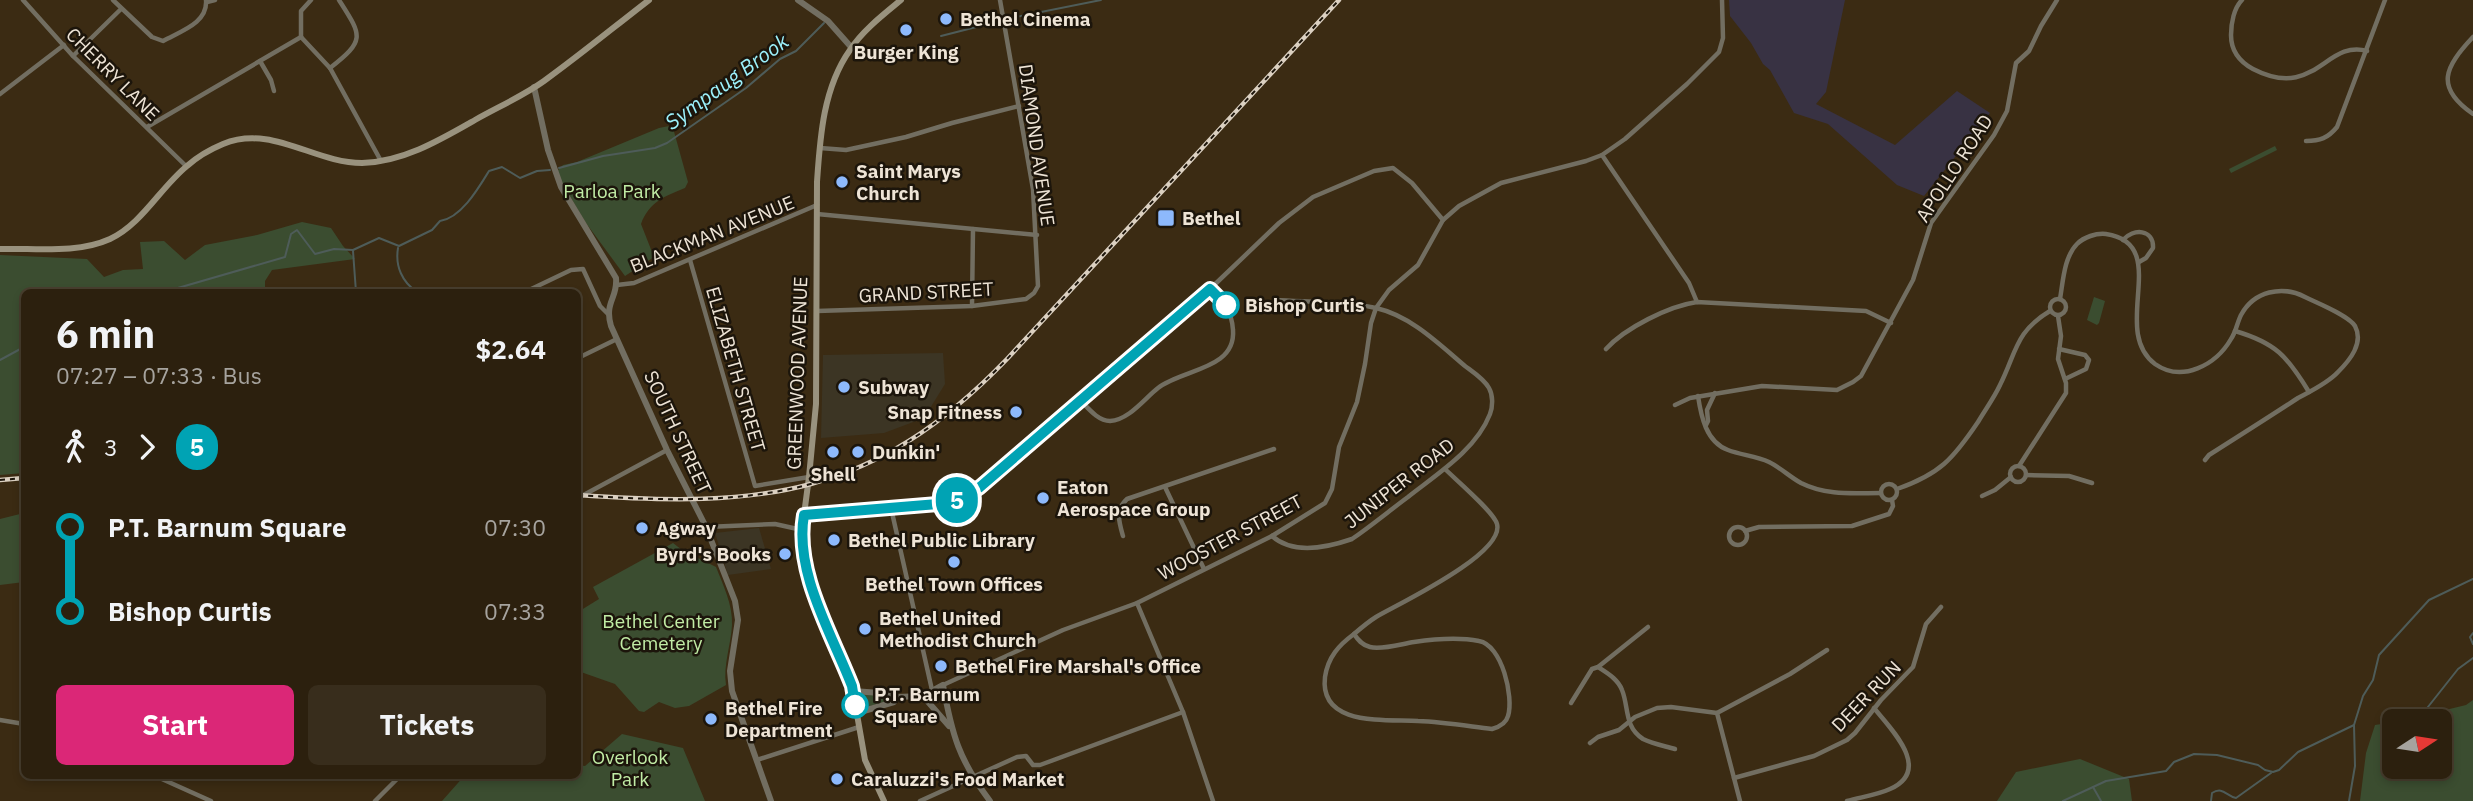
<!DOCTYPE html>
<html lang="en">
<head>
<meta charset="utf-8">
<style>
	:root { --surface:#2c200e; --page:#382d1c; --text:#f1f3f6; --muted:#a6a39e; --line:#483e2e; --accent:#db2777 }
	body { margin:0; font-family:"IBM Plex Sans",sans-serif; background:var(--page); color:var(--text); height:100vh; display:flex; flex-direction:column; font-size:26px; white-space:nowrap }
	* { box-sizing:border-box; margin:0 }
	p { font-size:23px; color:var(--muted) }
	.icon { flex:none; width:38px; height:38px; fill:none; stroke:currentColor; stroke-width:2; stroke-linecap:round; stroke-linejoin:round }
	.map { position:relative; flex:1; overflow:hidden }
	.details { position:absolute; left:21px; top:289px; width:560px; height:490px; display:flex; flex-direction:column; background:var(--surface); border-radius:10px; box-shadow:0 4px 10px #0003,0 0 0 2px var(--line) }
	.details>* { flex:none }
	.badge { padding:0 14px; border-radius:23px; font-size:24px; line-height:46px }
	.needle { width:46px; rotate:78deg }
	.tools { position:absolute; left:2382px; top:709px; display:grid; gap:14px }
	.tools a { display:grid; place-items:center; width:70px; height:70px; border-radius:10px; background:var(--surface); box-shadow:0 4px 10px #0003,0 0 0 2px var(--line); font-size:35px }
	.map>.badge { position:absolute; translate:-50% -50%; box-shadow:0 0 0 4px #fff }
	.legs { display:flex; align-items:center; gap:10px; height:77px; padding:0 35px; font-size:23px }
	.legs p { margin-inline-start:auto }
	.overview { display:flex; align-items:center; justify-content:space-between; height:119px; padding:0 35px }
	h1 { font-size:38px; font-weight:700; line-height:52px }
	.cta { display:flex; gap:14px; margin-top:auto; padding:14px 35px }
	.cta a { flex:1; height:80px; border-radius:10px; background:var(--accent); color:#fff; font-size:28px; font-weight:700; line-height:80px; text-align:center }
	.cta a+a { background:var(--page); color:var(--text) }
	ul { padding:0 35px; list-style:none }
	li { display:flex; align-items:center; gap:24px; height:84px; font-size:26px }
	li i { display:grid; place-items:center; width:10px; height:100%; margin:0 9px; background:currentColor }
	li i::after { content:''; width:18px; height:18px; margin:-9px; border:5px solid; border-radius:50%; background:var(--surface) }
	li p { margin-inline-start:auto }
	li:first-child i { background:linear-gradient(#0000 50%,currentColor 0) }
	li:last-child i { background:linear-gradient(currentColor 50%,#0000 0) }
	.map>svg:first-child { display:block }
</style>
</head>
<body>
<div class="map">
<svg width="2473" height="801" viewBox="0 0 2473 801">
	<rect width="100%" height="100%" fill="#3b2b13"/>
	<g fill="#3c3524">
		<polygon points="943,353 945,384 924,418 884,433 821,438 823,355"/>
		<polygon points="759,528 771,569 728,575 715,533"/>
	</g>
	<polygon fill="#383243" points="1729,0 1845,0 1826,92 1816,104 1895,145 1957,91 1990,113 1924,196 1897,185 1828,124 1794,113 1770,70 1763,64 1751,43 1730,16"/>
	<g fill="#3b4d30">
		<path d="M669 126 673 128 688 182 685 188C665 196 649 202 641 224L654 257 625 276 586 223 562 183 557 171 563 165 577 162 659 128Z"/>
		<polygon points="2275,146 2277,150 2231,173 2229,169"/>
		<polygon points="302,222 331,228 343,246 355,259 272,270 265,281 265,292 24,292 24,473 0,475 0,255 87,259 104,277 123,270 143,269 140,242 164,241 185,260 205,245 257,235"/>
		<polygon points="2094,297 2105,301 2099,323 2097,325 2087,320"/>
		<polygon points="24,513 24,582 0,585 0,519"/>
		<path d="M673 543 682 550 716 567C723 585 733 605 732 625 731 645 723 665 726 685L689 706 675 708 659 702 644 712 639 711 615 684 578 671V612L599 599 593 587Z"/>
		<polygon points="859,694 891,695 893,699 864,708 861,706"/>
		<polygon points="2473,700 2473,801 2360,801 2366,753 2375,725 2394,722 2394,766 2440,766 2440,721 2400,721 2466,705"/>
		<polygon points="622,734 683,748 705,801 442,801 465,775 578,775 578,765 585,766"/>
		<polygon points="2080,759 2129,779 2132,801 1997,801 2016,772"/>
	</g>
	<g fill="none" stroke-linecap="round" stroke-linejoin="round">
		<g stroke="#4e5c59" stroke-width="2">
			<polyline points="1011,18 1101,0"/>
			<polyline points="941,36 996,22"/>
			<polyline points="559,168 603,156 655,148 667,143 746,88 780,59 796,51 824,23"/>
			<path d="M398 248C395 266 402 282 417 292"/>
			<polyline points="353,251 356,292"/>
			<path d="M164 292 285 257 291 234 297 230 315 254 334 249 353 250 379 238 399 246 432 230 440 221C461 218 478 189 489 171L502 167 520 178 537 171 550 170"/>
			<polyline points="0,360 24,347"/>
			<polyline points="2473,633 2470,637 2473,644"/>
			<polyline points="2420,717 2458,669 2473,658"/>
			<polyline points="2093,787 2101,801"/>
			<polyline points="2063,801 2106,781 2166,771 2174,762 2194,754 2217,755 2258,765 2265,770 2273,772 2279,770 2298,752 2354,725"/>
			<path d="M2211 801 2212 793C2223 786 2226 796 2236 798L2271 773"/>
			<polyline points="2349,801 2355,766 2354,725 2363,696 2373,680 2379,655 2429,600 2473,579"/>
		</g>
		<g stroke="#726e61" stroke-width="4.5">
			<polyline points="23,0 73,56 186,166"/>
			<path d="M113 0 152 37 163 41C181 31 208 23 206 0"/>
			<path d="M2242 0C2234 8 2231 23 2231 35 2231 51 2240 62 2253 69 2315 101 2326 39 2367 51"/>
			<polyline points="207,2 215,0"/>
			<polyline points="301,37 330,68 381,161"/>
			<polyline points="301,37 301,11 311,0"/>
			<path d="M2473 37C2445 67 2434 87 2473 114"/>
			<polyline points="73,56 121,9"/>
			<polyline points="260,61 271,80 274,91"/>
			<path d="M330 68C366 40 362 36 339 0"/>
			<polyline points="0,94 64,45"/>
			<polyline points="147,127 301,37"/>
			<path d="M2306 141C2320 141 2328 138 2337 127L2385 0"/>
			<polyline points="820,148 846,150 906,137 952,123 1019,106"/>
			<polyline points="1602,155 1689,283 1697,302"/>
			<polyline points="817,214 1037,235"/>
			<path d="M2123 240C2133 228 2154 229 2153 248L2146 258 2139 262"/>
			<polyline points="690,260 755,486 809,477"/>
			<polyline points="617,285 634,283 817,205"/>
			<polyline points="525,292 571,270 583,269 600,306 608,314"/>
			<circle cx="2058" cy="307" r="8"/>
			<path d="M2060 299C2063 282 2064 257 2077 244 2084 237 2096 233 2106 234 2173 244 2109 330 2155 364 2182 383 2216 365 2231 339 2236 332 2237 323 2241 315 2254 291 2282 285 2305 297 2317 303 2348 315 2355 326 2364 343 2350 360 2338 372 2328 383 2311 391 2298 398 2269 417 2239 436 2209 455L2205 460"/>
			<polyline points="972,306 973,229"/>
			<polyline points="817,311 972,306 1026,299 1034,293 1038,286 1033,189 1000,0"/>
			<path d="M2235 331C2276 343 2287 356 2309 392"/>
			<path d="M1606 349C1625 328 1669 306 1697 302L1866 311 1891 323"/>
			<polyline points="2059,349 2085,355 2089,360 2086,369 2065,379"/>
			<polyline points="578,358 617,339"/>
			<path d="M1698 396C1701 416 1706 442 1728 450 1741 455 1756 456 1769 462 1781 468 1790 477 1801 483 1827 496 1853 493 1881 493"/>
			<path d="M1080 400C1088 408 1098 421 1110 421 1129 420 1145 398 1158 388 1182 369 1236 370 1233 330 1232 311 1223 302 1210 289"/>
			<polyline points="1675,405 1690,398 1762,386 1837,390 1853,382 1861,376 1913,280 1931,223 1994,135 2007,111 2016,63 2029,51 2041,26 2057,0"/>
			<polyline points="1706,425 1708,421 1707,410 1715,393"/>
			<polyline points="2019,466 2066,393 2066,383 2058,359 2061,336 2058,316"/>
			<circle cx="2018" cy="474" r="8"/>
			<polyline points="2026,475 2069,476 2092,483"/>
			<circle cx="1889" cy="492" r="8"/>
			<polyline points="1165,487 1204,569"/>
			<path d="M1897 489C1940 474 1953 459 1978 422 1985 410 1994 398 2000 385 2017 351 2015 332 2050 311"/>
			<polyline points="1982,496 1995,490 2011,477"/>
			<polyline points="578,498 667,450"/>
			<polyline points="891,508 932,690"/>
			<polyline points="804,515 950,503 965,497 980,487 1210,289 1279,223 1313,197 1374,171 1393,168 1412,183 1443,220"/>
			<polyline points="706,527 775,524 802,530"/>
			<circle cx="1738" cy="536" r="9"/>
			<polyline points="1745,531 1759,527 1852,526 1889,514 1893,506 1892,500"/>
			<path d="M1123 536C1119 522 1115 510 1127 499L1274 449"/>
			<path d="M1272 536C1293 555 1326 548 1352 539 1371 526 1389 511 1408 497 1437 474 1476 450 1490 414 1493 406 1493 395 1489 388 1484 379 1473 372 1465 366 1439 344 1411 316 1376 308 1343 301 1308 302 1275 300"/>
			<polyline points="1137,603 1183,712 1213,801"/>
			<path d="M1354 634C1358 640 1362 645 1370 647 1382 650 1401 644 1414 642 1434 639 1459 637 1479 641 1502 645 1514 697 1508 716 1506 724 1499 727 1492 729 1467 726 1443 722 1418 721 1386 719 1319 727 1325 677 1328 657 1339 645 1354 634Z"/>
			<path d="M1354 634C1361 628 1368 622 1376 617 1398 604 1505 554 1497 524 1494 512 1455 479 1445 469"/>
			<path d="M1598 667C1607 673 1618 679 1622 690 1629 707 1624 727 1643 739 1653 744 1665 746 1675 749"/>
			<polyline points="943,685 1063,630 1137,603 1272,536 1325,503 1332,489 1339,447 1357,402 1365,364 1371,323 1376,308 1389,290 1418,265 1443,220 1459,206 1501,183 1586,161 1602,155 1625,139 1687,84 1719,52 1723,38 1722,0"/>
			<polyline points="1571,703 1592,669 1598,667 1648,627"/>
			<polyline points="1717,713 1740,801"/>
			<polyline points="0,720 24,724"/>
			<polyline points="1590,743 1598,737 1619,730 1635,717 1657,708 1671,707 1717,713 1790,674 1827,650"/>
			<polyline points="757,760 859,727"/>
			<polyline points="153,775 211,801"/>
			<polyline points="1734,778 1814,756 1847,740 1855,733 1881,700 1913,667 1926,624 1941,607"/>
			<polyline points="375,801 401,775"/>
			<polyline points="920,801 1017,757 1026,756 1033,765 1040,765 1183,712"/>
			<path d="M1847 801C1861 797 1877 795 1890 789 1933 770 1891 729 1874 708"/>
		</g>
		<g stroke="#726e61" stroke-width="6">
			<polyline points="798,0 828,21 851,47"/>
			<path d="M534 87 548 150 561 187 616 278C618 298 604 302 611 326L667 450 706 527 735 601 738 620 730 671 732 691 771 801"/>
			<path d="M853 691 894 694 897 697 923 696 943 685C952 735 959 760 990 801"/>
			<polyline points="923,696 949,726"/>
			<polyline points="857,713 894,702 897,697"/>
		</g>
		<g stroke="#99927e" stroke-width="6">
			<path d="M0 249C35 248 77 254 110 239 142 224 160 188 187 166 197 157 211 149 223 144 272 124 314 163 362 163 403 162 440 140 475 120 498 107 523 96 544 81 580 55 614 27 649 0"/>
			<path d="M884 801 865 760 852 686 803 558 802 530 809 477 816 404 817 182C820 138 823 88 850 50 862 31 884 14 901 0"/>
		</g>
		<defs>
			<g id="rail">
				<polyline points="0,480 24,478"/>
				<path d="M578 495C761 508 873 498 1007 359L1339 0"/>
			</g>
		</defs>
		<use href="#rail" stroke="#dbd0c1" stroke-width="4.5"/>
		<use href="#rail" stroke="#1c150b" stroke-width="2" stroke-dasharray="5" stroke-linecap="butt"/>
	</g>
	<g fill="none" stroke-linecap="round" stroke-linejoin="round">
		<defs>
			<path id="line-1" d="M855 705 852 686C832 634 794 572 804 515L950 503 965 497 980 487 1210 289 1226 305"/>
		</defs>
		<use href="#line-1" stroke="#fff" stroke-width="16"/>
		<use href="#line-1" stroke="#00a3b4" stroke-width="10"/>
	</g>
	<g fill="#8db9fc" stroke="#1c150b" stroke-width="2.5">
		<circle cx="946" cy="19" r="7"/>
		<circle cx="906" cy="30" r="7"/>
		<circle cx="842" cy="182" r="7"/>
		<rect x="1157" y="209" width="18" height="18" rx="3.5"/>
		<circle cx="844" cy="387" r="7"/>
		<circle cx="1016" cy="412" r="7"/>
		<circle cx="833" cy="452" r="7"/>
		<circle cx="858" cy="452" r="7"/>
		<circle cx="1043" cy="498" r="7"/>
		<circle cx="642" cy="528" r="7"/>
		<circle cx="834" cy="540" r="7"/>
		<circle cx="785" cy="554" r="7"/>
		<circle cx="954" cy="562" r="7"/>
		<circle cx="865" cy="629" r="7"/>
		<circle cx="941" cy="666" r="7"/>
		<circle cx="711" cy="719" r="7"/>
		<circle cx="837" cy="779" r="7"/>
	</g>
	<g fill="#fff" stroke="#00a3b4" stroke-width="3.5">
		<circle cx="1226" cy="305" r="12"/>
		<circle cx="855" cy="705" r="12"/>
	</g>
	<g text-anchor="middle" stroke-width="5" stroke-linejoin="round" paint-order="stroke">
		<g font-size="19" font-weight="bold" fill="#eee4d6" stroke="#1c150b" text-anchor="start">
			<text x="960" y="26">Bethel Cinema</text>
			<text x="906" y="59" text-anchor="middle">Burger King</text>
			<text x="856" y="178">Saint Marys<tspan x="856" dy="22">Church</tspan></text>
			<text x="1182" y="225">Bethel</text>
			<text x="858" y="394">Subway</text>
			<text x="1002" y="419" text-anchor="end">Snap Fitness</text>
			<text x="872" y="459">Dunkin'</text>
			<text x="833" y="481" text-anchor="middle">Shell</text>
			<text x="1057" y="494">Eaton<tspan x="1057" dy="22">Aerospace Group</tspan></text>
			<text x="656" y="535">Agway</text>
			<text x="848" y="547">Bethel Public Library</text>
			<text x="771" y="561" text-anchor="end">Byrd's Books</text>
			<text x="954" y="591" text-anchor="middle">Bethel Town Offices</text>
			<text x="879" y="625">Bethel United<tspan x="879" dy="22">Methodist Church</tspan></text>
			<text x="955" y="673">Bethel Fire Marshal's Office</text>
			<text x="725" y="715">Bethel Fire<tspan x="725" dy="22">Department</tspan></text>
			<text x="851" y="786">Caraluzzi's Food Market</text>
		</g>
		<g font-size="19" fill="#eee4d6" stroke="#1c150b">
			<text transform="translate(113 74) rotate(45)" y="7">CHERRY LANE</text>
			<text transform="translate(1037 145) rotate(82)" y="7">DIAMOND AVENUE</text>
			<text transform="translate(1954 168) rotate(-57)" y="7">APOLLO ROAD</text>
			<text transform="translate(712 234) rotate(-22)" y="7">BLACKMAN AVENUE</text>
			<text transform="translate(926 292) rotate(-3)" y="7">GRAND STREET</text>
			<text transform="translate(736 369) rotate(74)" y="7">ELIZABETH STREET</text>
			<text transform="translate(797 373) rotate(-88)" y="7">GREENWOOD AVENUE</text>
			<text transform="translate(678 432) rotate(65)" y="7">SOUTH STREET</text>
			<text transform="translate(1399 483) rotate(-38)" y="7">JUNIPER ROAD</text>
			<text transform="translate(1230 537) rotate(-28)" y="7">WOOSTER STREET</text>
			<text transform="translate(1866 696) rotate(-46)" y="7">DEER RUN</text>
		</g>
		<g font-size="19" fill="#c1eca5" stroke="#1c150b">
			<text x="612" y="198">Parloa Park</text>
			<text x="661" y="628">Bethel Center<tspan x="661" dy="22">Cemetery</tspan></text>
			<text x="630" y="764">Overlook<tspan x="630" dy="22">Park</tspan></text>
		</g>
		<g font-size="19" font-weight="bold" fill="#eee4d6" stroke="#1c150b" text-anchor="start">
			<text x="1245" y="312">Bishop Curtis</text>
			<text x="874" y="701">P.T. Barnum<tspan x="874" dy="22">Square</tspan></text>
		</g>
		<g font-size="21" font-style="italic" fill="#9cf1fb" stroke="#1c150b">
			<text transform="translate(727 82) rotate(-36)" y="7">Sympaug Brook</text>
		</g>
	</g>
</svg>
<div class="tools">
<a><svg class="needle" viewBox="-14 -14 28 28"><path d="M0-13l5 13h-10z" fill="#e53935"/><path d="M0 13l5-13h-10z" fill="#a6a39e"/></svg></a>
</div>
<b class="badge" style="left:957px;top:500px;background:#00a3b4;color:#fff">5</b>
<section class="details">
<div class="overview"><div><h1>6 min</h1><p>07:27 – 07:33 · Bus</p></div><b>$2.64</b></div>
<div class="legs"><svg class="icon" aria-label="walk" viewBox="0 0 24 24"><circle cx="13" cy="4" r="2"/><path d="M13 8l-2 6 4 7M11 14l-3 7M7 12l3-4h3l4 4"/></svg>3<svg class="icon" aria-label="forward" viewBox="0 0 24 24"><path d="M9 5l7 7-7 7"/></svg><b class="badge" style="background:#00a3b4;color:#fff">5</b></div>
<ul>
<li><i style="color:#00a3b4"></i><b>P.T. Barnum Square</b><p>07:30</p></li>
<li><i style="color:#00a3b4"></i><b>Bishop Curtis</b><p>07:33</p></li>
</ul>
<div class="cta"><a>Start</a><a>Tickets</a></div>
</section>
</div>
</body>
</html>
